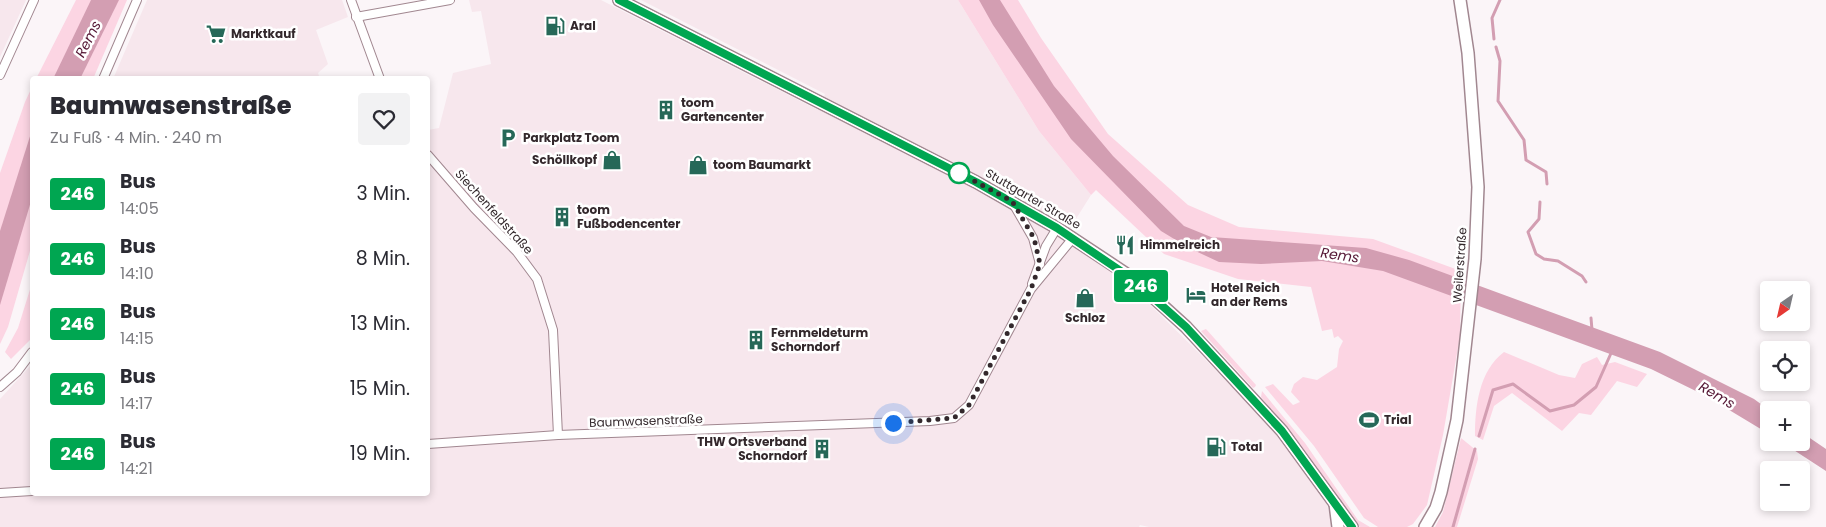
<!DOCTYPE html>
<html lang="de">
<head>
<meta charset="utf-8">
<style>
	:root { --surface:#fff; --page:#f2f2f3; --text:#2b2b33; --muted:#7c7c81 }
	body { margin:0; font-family:Poppins,sans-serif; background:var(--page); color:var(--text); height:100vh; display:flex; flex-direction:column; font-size:19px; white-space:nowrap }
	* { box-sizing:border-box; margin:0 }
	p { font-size:16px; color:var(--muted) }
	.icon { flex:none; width:28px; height:28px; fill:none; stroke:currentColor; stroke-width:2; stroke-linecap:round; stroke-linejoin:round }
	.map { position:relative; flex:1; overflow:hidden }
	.details { position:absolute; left:30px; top:76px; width:400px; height:420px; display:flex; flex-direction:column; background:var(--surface); border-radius:5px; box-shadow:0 2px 8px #0003 }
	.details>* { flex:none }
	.badge { padding:0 10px; border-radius:4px; font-size:18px; line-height:32px }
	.needle { width:32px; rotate:214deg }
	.fabs { position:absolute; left:1760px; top:281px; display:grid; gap:10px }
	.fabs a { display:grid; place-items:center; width:50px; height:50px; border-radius:5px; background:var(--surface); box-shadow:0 2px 8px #0003; font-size:25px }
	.you { position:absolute; width:25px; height:25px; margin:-12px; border:4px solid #fff; border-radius:50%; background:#1a73e8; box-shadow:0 0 0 8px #1a73e833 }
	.map>.badge { position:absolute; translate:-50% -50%; box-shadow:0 0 0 2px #fff }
	.round { display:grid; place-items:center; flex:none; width:52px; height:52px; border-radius:5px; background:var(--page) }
	.head { display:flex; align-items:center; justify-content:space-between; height:85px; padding:0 20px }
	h1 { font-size:24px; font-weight:800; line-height:38px }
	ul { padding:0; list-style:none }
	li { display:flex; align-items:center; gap:15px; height:65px; padding:0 20px }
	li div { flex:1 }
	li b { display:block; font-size:19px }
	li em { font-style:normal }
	li .badge { min-width:55px; font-weight:700; text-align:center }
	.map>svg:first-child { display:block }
</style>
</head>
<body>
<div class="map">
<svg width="1826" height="527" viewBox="0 0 1826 527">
	<rect width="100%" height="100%" fill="#fbf5f8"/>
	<g fill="#f7e7ed">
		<polygon points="0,0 26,0 0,57"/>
		<polygon points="147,0 342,0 348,17 316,30 328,64 318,73 320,79 113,79"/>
		<polygon points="469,0 601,0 818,110 825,94 641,0 958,0 1039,131 1091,195 1064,238 1131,286 1200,354 1285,442 1327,504 1333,527 1149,527 1140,525 1139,527 0,527 0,399 32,364 32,494 428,494 428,130 439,128 453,73 491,64 481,11 472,12"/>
	</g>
	<g fill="#fcd5e3">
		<polygon points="76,0 127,0 93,79 36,79"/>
		<polygon points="958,0 1018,0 1041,38 1108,134 1188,205 1239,227 1373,239 1461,271 1460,336 1443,435 1427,505 1413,524 1407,527 1378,527 1364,518 1314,446 1265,387 1273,384 1293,405 1300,402 1291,392 1294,384 1303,377 1317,380 1337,367 1339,349 1343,341 1338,336 1334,338 1332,329 1322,331 1311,287 1238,279 1164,254 1096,190 1091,195 1039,131"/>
		<polygon points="32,87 32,244 8,327 0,344 0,173 25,102"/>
		<polygon points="32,283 32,338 11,359 5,352 18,328"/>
		<polygon points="1206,329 1256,385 1255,387 1253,388 1201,331"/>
		<path d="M1504 352 1559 375 1575 378 1582 364 1597 357 1602 365 1615 362 1647 374 1637 387 1617 381 1591 415 1579 413 1562 431 1512 393 1494 406 1483 440 1475 436C1475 406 1479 371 1504 352Z"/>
		<polygon points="1262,391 1305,443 1358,520 1370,527 1360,527 1356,523 1300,444 1261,397"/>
		<polygon points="1461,438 1477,451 1478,459 1457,527 1435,527 1443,512"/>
	</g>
	<g fill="#d39eb2">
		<polygon points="91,0 119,0 80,79 53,79"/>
		<polygon points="979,0 1000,0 1054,86 1113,156 1184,226 1211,237 1366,248 1409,260 1660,352 1754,399 1769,410 1769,434 1706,396 1651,369 1383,271 1322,261 1261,264 1219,262 1189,248 1161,231 1071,139 993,25"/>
		<polygon points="32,130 32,198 0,305 0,231"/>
		<polygon points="1801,432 1826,449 1826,471 1783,443 1801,442"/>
	</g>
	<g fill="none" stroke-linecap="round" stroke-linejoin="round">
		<g stroke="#d39eb2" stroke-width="3">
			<polyline points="1494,39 1492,18 1500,0"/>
			<polyline points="1496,47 1500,61 1498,101 1524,140 1526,160 1546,172 1547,184"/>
			<polyline points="1540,202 1539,219 1528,232 1536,254 1544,259 1558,261 1582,276 1586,282"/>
			<polyline points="1591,318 1592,330"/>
			<polyline points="1479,436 1493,390 1513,384 1550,411 1574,405 1596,387 1612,351"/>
			<polyline points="1453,527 1475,449"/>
		</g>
		<defs>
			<g id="street">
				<polyline points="351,0 380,79"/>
				<polyline points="356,17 450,0"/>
				<polyline points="0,75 34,0"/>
				<polyline points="103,79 137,0"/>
				<polyline points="428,155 474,208 517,252 537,279 553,330 558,435"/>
				<polyline points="1014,205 1033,238 1040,264"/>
				<polyline points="1032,284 1046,246 1057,228"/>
				<polyline points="0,387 17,372 32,352"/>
				<polyline points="428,444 558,435 930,421 954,418 969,405 1031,289 1073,238"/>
				<polyline points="0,493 32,491"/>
			</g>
			<g id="secondary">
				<polyline points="619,0 976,182 1057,228 1131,277 1186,327 1282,431 1352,527"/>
				<polyline points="1335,504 1338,527"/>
				<polyline points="1425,527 1436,508 1441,492 1457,420 1475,259 1478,187 1468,53 1460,0"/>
			</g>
		</defs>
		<use href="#street" stroke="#a18790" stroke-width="10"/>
		<use href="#secondary" stroke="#a18790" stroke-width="14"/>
		<use href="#street" stroke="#fff" stroke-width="8"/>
		<use href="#secondary" stroke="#fff" stroke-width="11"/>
	</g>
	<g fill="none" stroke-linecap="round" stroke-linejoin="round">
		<defs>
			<polyline id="line" points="619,0 976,182 1057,228 1131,278 1186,327 1282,431 1352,527"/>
		</defs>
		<use href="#line" stroke="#fff" stroke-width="11"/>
		<use href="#line" stroke="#00a651" stroke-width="8"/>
		<polyline stroke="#33282c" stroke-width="5" stroke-dasharray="0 9" points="893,423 954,418 969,405 1031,289 1040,264 1034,238 1012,201 959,173"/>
	</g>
	<defs>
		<symbol id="fuel-bare" viewBox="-9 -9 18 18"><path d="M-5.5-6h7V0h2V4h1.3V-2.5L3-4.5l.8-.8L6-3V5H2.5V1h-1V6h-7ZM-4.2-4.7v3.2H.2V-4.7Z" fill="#266858" stroke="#fff" stroke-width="2.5" paint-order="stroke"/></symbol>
		<symbol id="supermarket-bare" viewBox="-9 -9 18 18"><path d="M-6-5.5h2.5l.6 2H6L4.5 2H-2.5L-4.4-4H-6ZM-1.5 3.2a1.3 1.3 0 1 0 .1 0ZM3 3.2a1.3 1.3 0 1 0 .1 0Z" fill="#266858" stroke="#fff" stroke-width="2.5" paint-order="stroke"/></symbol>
		<symbol id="building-bare" viewBox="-9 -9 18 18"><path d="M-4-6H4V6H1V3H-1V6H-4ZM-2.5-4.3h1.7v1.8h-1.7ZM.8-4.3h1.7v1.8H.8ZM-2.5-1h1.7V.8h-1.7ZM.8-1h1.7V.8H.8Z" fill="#266858" stroke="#fff" stroke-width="2.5" paint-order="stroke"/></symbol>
		<symbol id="parking-bare" viewBox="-9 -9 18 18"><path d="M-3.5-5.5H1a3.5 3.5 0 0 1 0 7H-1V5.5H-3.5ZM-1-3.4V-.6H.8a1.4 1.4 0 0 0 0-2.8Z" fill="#266858" stroke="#fff" stroke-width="2.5" paint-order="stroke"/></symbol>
		<symbol id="shop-bare" viewBox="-9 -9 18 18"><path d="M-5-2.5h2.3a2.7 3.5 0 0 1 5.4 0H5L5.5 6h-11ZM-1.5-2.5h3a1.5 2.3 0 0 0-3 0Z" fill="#266858" stroke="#fff" stroke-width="2.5" paint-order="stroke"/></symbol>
		<symbol id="restaurant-bare" viewBox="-9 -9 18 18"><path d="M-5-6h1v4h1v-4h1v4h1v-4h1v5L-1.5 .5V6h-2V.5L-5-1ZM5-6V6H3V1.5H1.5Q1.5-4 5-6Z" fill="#266858" stroke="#fff" stroke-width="2.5" paint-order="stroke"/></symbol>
		<symbol id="hotel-bare" viewBox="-9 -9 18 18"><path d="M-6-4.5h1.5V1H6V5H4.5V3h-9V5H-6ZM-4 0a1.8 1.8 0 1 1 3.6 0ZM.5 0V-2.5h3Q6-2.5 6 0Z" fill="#266858" stroke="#fff" stroke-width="2.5" paint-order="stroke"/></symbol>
		<symbol id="stadium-bare" viewBox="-9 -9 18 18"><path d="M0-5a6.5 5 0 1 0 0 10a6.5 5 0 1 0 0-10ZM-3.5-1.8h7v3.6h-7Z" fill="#266858" stroke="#fff" stroke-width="2.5" paint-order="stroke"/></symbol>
	</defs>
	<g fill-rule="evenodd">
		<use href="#fuel-bare" x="541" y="12" width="28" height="28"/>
		<use href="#supermarket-bare" x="202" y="20" width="28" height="28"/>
		<use href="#building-bare" x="652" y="96" width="28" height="28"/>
		<use href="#parking-bare" x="494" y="124" width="28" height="28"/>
		<use href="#shop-bare" x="598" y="146" width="28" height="28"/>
		<use href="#shop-bare" x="684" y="151" width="28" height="28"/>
		<use href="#building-bare" x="548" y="203" width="28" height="28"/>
		<use href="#restaurant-bare" x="1111" y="231" width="28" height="28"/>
		<use href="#hotel-bare" x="1182" y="281" width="28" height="28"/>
		<use href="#shop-bare" x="1071" y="284" width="28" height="28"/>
		<use href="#building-bare" x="742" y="326" width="28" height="28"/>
		<use href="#stadium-bare" x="1355" y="406" width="28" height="28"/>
		<use href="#fuel-bare" x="1202" y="433" width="28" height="28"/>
		<use href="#building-bare" x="808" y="435" width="28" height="28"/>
	</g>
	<circle fill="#fff" stroke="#00a651" stroke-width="2.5" cx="959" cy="173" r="10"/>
	<g text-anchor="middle" stroke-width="5" stroke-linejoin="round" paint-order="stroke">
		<g font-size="12" font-weight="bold" fill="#33282c" stroke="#fff" text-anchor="start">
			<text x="570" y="30">Aral</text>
			<text x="231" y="38">Marktkauf</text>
			<text x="681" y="107">toom<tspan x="681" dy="14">Gartencenter</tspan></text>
			<text x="523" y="142">Parkplatz Toom</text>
			<text x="597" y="164" text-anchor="end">Schöllkopf</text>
			<text x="713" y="169">toom Baumarkt</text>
			<text x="577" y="214">toom<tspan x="577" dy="14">Fußbodencenter</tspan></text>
			<text x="1140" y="249">Himmelreich</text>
			<text x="1211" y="292">Hotel Reich<tspan x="1211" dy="14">an der Rems</tspan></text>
			<text x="1085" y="322" text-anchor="middle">Schloz</text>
			<text x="771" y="337">Fernmeldeturm<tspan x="771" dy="14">Schorndorf</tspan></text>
			<text x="1384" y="424">Trial</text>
			<text x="807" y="446" text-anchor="end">THW Ortsverband<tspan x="807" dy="14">Schorndorf</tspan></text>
			<text x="1231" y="451">Total</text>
		</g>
		<g font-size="12" fill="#33282c" stroke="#fff">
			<text transform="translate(1033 199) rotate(30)" y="4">Stuttgarter Straße</text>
			<text transform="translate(494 212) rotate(48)" y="4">Siechenfeldstraße</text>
			<text transform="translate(1460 265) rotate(-86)" y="4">Weilerstraße</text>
			<text transform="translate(646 421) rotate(-2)" y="4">Baumwasenstraße</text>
		</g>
		<g font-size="14" font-style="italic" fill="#541634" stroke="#fff">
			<text transform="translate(88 39) rotate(-63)" y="5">Rems</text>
			<text transform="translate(1340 255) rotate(8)" y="5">Rems</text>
			<text transform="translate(1717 395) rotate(30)" y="5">Rems</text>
		</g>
	</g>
</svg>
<div class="fabs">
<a><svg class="needle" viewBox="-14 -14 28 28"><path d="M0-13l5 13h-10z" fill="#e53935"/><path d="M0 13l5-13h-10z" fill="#7c7c81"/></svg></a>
<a><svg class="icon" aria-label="locate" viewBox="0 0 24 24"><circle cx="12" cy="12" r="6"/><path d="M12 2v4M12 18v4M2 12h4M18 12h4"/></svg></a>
<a>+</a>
<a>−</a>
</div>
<div class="you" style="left:893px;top:423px"></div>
<b class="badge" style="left:1141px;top:286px;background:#00a651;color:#fff">246</b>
<section class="details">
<div class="head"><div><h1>Baumwasenstraße</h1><p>Zu Fuß · 4 Min. · 240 m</p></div><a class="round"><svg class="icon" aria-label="heart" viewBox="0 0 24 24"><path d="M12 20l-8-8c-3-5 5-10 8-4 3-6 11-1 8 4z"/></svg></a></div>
<ul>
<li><span class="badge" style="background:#00a651;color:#fff">246</span><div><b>Bus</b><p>14:05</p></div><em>3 Min.</em></li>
<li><span class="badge" style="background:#00a651;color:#fff">246</span><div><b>Bus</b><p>14:10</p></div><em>8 Min.</em></li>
<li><span class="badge" style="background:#00a651;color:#fff">246</span><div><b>Bus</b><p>14:15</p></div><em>13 Min.</em></li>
<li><span class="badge" style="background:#00a651;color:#fff">246</span><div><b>Bus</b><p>14:17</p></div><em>15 Min.</em></li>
<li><span class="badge" style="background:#00a651;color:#fff">246</span><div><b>Bus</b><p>14:21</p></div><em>19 Min.</em></li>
</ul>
</section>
</div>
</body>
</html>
